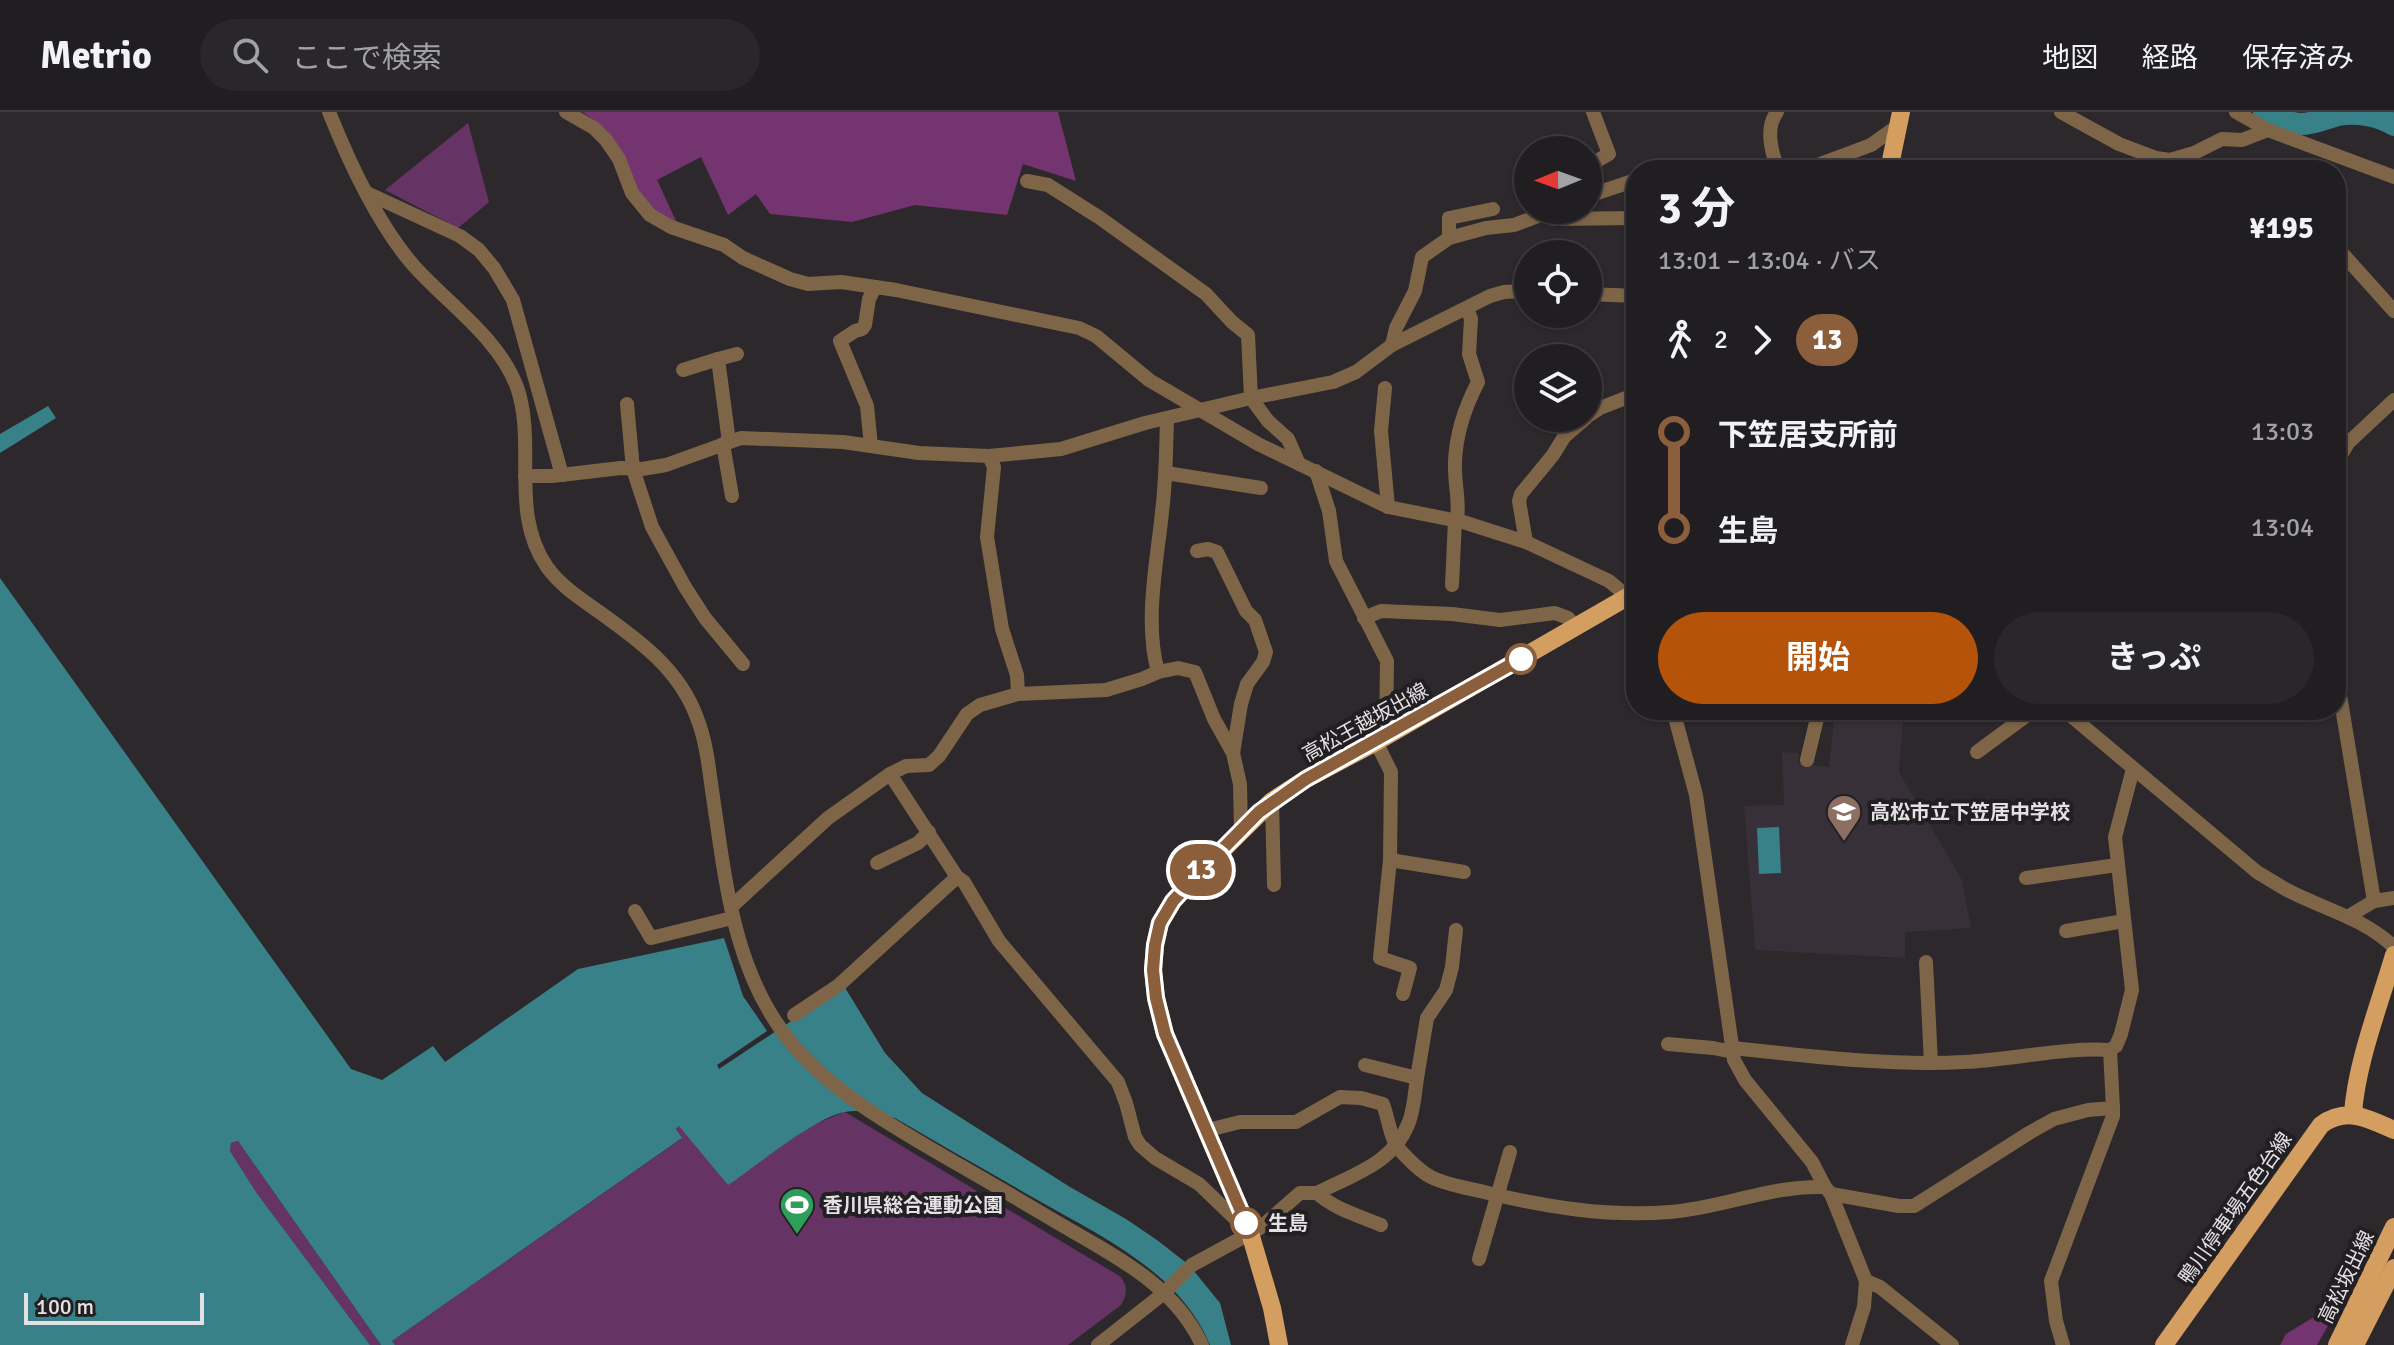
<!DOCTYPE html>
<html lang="ja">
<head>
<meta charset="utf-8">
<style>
	:root { --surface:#211e21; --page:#29272a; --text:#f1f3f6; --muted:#a2a2a5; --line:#3e3c3f; --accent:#b45309 }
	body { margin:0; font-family:Signika,"Noto Sans JP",sans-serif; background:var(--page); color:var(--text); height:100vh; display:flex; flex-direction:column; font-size:30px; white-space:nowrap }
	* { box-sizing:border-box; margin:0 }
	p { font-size:26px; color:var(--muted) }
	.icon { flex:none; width:44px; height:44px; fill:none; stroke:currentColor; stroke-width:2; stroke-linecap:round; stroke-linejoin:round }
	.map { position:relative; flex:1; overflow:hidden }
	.sheet { position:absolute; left:1626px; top:48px; width:720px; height:560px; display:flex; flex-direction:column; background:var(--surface); border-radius:32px; box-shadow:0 2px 6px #0004,0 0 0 2px var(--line) }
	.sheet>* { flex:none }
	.badge { padding:0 16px; border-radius:26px; font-size:28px; line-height:52px }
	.needle { width:52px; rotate:269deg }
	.controls { position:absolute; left:1514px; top:24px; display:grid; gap:16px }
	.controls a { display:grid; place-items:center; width:88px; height:88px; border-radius:50%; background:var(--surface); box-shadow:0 2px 6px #0004,0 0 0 2px var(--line); font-size:40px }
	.scale { position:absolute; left:24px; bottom:20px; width:180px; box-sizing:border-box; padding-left:8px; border:4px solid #e3e1e3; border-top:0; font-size:22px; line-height:28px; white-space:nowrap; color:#e3e1e3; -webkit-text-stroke:6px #221f22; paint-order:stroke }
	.map>.badge { position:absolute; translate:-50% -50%; box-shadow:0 0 0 4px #fff }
	.legs { display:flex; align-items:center; gap:12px; height:88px; padding:0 32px; font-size:26px }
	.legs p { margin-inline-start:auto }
	.headline { display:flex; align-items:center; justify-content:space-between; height:136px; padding:0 32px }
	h1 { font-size:44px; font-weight:700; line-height:60px }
	.action { display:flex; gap:16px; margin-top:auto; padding:16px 32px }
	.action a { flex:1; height:92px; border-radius:48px; background:var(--accent); color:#fff; font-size:32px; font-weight:700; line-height:92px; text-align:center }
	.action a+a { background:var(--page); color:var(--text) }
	ul { padding:0 32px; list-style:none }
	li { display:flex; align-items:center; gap:28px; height:96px; font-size:30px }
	li i { display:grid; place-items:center; width:12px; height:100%; margin:0 10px; background:currentColor }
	li i::after { content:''; width:20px; height:20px; margin:-10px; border:6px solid; border-radius:50%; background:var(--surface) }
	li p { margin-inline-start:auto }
	li:first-child i { background:linear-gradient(#0000 50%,currentColor 0) }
	li:last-child i { background:linear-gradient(currentColor 50%,#0000 0) }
	header { display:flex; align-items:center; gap:48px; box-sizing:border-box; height:112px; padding:0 40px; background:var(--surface); border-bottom:2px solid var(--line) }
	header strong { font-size:38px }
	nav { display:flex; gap:44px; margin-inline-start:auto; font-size:28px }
	.search { width:560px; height:72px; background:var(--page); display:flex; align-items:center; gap:20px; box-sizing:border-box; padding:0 28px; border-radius:44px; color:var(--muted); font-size:30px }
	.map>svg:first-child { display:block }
</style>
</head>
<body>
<header>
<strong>Metrio</strong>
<div class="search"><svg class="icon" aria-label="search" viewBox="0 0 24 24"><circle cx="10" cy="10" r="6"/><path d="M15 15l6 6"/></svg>ここで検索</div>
<nav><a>地図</a><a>経路</a><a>保存済み</a></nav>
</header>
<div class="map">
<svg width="2394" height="1233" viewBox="0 0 2394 1233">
	<rect width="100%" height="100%" fill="#2c282c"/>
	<polygon fill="#383038" points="1835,598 1899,598 1903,609 1899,660 1962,768 1971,816 1905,820 1905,846 1755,838 1744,694 1784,693 1782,640 1798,641 1799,651 1829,655"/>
	<g fill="#663464">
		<polygon points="468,11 489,90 458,116 385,78"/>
		<path d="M845 1000 1121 1165C1128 1175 1127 1183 1121 1193L1068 1233H395L392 1229 681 1027 676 1016 679 1014 817 1011Z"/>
		<polygon points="238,1029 381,1233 370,1233 256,1080 230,1039 231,1031"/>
	</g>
	<g fill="#733470">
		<path d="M582 0H1058L1076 69 1023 52 1007 103 915 93 852 110 770 102 756 82 728 103 701 45 657 68 677 111C669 108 661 105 654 100 638 88 633 62 625 45 614 25 601 12 582 0Z"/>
		<polygon points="2343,1187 2317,1233 2280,1233 2286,1222"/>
	</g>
	<g fill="#398188">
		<polygon points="48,294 56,306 0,341 0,322"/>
		<path d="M0 466 351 957 382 968 433 934 445 950 578 857 724 826 743 884 767 919 717 953 719 957 844 874 885 941 922 981 1070 1075 1126 1107 1157 1128 1189 1153 1220 1191 1231 1233H1210C1180 1159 1098 1123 1034 1086 987 1059 941 1033 895 1006 879 1002 861 997 845 1000 815 1005 755 1055 728 1073L679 1014 676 1017 682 1026 392 1229 395 1233H381L238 1029 231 1031 230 1039 256 1080 370 1233H0Z"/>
		<polygon points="1779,715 1781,761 1759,762 1757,716"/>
	</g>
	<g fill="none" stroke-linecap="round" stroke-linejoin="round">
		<path stroke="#398188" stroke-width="22" d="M2264 0C2276 5 2288 12 2301 12 2314 12 2326 6 2338 3 2357 0 2378 3 2394 13"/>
		<g stroke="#7f6548" stroke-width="14">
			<path d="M329 0C349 50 378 113 414 154 448 192 498 225 517 275 537 333 509 401 547 455 560 473 578 485 595 497 637 527 679 556 697 606 707 631 709 659 713 685 726 772 734 863 793 933 833 980 887 1011 940 1042 982 1066 1023 1090 1065 1115 1117 1145 1176 1175 1202 1233"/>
			<polyline points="566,0 594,16 606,28 619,47 632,81 650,103 671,115 724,133 743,146 790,167 808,172 841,170 896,178 1079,216 1096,224 1149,268 1258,332 1388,395 1463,410 1526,430 1609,469 1628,485"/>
			<path d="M1777 0C1765 16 1771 41 1779 58"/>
			<polyline points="2061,0 2119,32 2156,46 2170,48 2194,41 2222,27 2242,28 2268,18"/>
			<polyline points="2236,0 2268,18 2394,65"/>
			<polyline points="1588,54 1609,42 1593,0"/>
			<polyline points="1804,58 1871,33 1899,13"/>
			<polyline points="1027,69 1048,73 1100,106 1206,182 1232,210 1248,223 1251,286 1268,309 1288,327 1299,352"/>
			<polyline points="367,81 460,124 479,138 494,156 513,188 562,363"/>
			<polyline points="1588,84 1636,68"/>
			<polyline points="1548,100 1553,107 1636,106"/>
			<polyline points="1449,126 1486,116 1514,113 1554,98"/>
			<polyline points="2336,138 2341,140 2394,199"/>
			<polyline points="1588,182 1636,184"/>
			<polyline points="1392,233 1396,216 1415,179 1422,145 1449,126 1449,106 1493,97"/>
			<polyline points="683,258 718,247"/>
			<polyline points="1385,276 1381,319 1388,395"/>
			<polyline points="627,292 633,357 652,415 685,475 705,506 743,552"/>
			<polyline points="1588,304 1600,296 1636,282"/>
			<polyline points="729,330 718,247 737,242"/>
			<polyline points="723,332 732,384"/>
			<polyline points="871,334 867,294 840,229 855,219 862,217 865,213 869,187 875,175"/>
			<polyline points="989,344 1061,337 1145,311 1251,286 1333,270 1356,260 1392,233 1490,184 1504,180 1528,179"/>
			<polyline points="2336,352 2348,331 2394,288"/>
			<polyline points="1316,359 1329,399 1336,449 1387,549 1386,624"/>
			<polyline points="1166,361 1261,376"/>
			<polyline points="525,364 552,364 621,356 642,357 666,353 741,326 843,330 919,341 989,344 994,355 987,425 1002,517 1017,563 1018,582"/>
			<path d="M1457 409C1460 389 1454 370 1455 350 1456 322 1465 295 1478 270L1469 242 1471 207 1467 196"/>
			<polyline points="1526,430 1519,389 1521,382 1553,343 1564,325 1586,306"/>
			<polyline points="1197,439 1208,437 1217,440 1246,499 1255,508 1266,540 1263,550 1247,572 1241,592 1233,641"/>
			<polyline points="1452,473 1455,408"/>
			<polyline points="1364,506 1381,499 1452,502 1500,508 1555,501 1568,506 1577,516"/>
			<polyline points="2336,559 2374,789 2349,804"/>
			<polyline points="1158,560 1178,556 1195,560 1214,607 1233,641 1240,672 1241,719"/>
			<polyline points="1673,598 1696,683 1734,948 1745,968 1812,1050 1825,1075"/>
			<path d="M2064 598 2257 760C2267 766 2278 773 2289 779 2326 798 2363 806 2394 835"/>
			<polyline points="1376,630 1391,660 1390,748 1380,846 1410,856 1403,882"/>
			<polyline points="1977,640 2034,598"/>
			<polyline points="1807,648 1819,598"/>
			<polyline points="890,662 957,765 964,770 999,829 1118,970 1126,991 1135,1025 1140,1033 1155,1046 1199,1072 1249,1120"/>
			<polyline points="1272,689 1274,773"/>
			<polyline points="1390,748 1464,760"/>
			<polyline points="877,751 918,731 929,720"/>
			<polyline points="2026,766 2117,753"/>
			<polyline points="2374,789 2394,786"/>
			<path d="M731 795 828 706 890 662 906 654 929 653 939 644 967 602 980 593 1018 582 1106 578 1142 567 1158 560C1144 510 1157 450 1162 400 1166 369 1166 338 1167 307"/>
			<polyline points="635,799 651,826 732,806"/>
			<polyline points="2066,819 2124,809"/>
			<polyline points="1926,850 1931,951"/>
			<polyline points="794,903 839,873 957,765"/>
			<polyline points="1668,932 1713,936 1733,940"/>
			<path d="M1732 936C1809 944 1886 954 1964 950 2011 948 2064 935 2110 938"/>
			<polyline points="1417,966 1427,906 1446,878 1452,855 1456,818"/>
			<path d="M1208 1018 1240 1010H1296L1340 985 1361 986 1383 992C1388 1005 1390 1026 1399 1037 1408 1047 1419 1059 1431 1065 1447 1073 1467 1076 1484 1080 1545 1095 1607 1105 1670 1100 1723 1096 1770 1073 1825 1075L1831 1082 1866 1169"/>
			<path d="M1317 1081C1354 1062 1394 1051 1409 1010 1414 997 1415 980 1417 966L1365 953"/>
			<polyline points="1831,1082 1899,1094 1914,1094 2029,1021 2054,1007 2088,998 2113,996 2110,938 2116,934 2121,922 2132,878 2115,725 2133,657"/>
			<polyline points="1479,1147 1510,1040"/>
			<path d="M1098 1233 1164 1181 1192 1153 1260 1116 1300 1081H1317C1334 1097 1360 1104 1381 1113"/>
			<polyline points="1852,1233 1864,1195 1866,1169 1880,1175 1952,1233"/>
			<polyline points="2063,1233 2056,1209 2051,1169 2113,1004 2113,996"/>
		</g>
		<g stroke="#d49e60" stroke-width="18">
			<polyline points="1889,58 1901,0"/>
			<path d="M2353 1002C2356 952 2380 891 2394 843"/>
			<polyline points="1279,1233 1272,1196 1250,1121 1165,922 1156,886 1153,858 1155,833 1160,811 1173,789 1197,763 1272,689 1306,667 1376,630 1636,480"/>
			<path d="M2164 1233 2321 1013C2347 994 2369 1007 2394 1018"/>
			<polyline points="2337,1233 2394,1115"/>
			<polyline points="2355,1233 2394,1156"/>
		</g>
	</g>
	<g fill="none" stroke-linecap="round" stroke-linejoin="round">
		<defs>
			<polyline id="line-1" points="1246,1111 1165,922 1156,886 1153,858 1155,833 1160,811 1173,789 1197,763 1259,700 1306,667 1521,547"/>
		</defs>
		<use href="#line-1" stroke="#fff" stroke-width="18"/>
		<use href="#line-1" stroke="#8b5e3c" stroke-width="12"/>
	</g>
	<defs>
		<symbol id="school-pin" viewBox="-11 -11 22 30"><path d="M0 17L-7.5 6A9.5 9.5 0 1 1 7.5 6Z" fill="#8d6e63" stroke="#221f22"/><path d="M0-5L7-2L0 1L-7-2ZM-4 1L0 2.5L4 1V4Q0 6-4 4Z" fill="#fff"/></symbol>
		<symbol id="stadium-pin" viewBox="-11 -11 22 30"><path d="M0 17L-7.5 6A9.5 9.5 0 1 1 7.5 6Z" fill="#2e9e5b" stroke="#221f22"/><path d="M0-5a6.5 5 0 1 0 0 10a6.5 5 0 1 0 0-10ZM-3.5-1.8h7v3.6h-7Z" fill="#fff"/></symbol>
	</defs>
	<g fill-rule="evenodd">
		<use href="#school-pin" x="1824" y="680" width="40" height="54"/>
		<use href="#stadium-pin" x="777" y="1073" width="40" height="54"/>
	</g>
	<g fill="#fff" stroke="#8b5e3c" stroke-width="4">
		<circle cx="1521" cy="547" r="14"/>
		<circle cx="1246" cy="1111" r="14"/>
	</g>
	<g text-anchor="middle" stroke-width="8" stroke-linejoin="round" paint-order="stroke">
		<g font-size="20" fill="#e3e1e3" stroke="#221f22">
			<text transform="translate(1365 610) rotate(-29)" y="7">高松王越坂出線</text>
			<text transform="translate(2235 1096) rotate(-55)" y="7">鴨川停車場五色台線</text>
			<text transform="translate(2346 1165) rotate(-64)" y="7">高松坂出線</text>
		</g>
		<g font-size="20" font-weight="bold" fill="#e3e1e3" stroke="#221f22" text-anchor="start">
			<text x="1870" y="707">高松市立下笠居中学校</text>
			<text x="823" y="1100">香川県総合運動公園</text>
		</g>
		<g font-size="20" font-weight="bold" fill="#e3e1e3" stroke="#221f22" text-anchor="start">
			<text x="1268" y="1118">生島</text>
		</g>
	</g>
</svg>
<div class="controls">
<a><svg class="needle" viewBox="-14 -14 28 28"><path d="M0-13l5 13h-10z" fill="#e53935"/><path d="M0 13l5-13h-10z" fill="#a2a2a5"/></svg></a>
<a><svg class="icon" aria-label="locate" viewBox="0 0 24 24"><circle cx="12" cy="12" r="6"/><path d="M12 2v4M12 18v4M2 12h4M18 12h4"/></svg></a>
<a><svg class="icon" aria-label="layers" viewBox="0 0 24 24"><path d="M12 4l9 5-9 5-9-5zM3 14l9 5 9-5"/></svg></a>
</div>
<div class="scale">100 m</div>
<b class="badge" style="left:1201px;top:758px;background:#8b5e3c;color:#fff">13</b>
<section class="sheet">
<div class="headline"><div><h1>3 分</h1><p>13:01 – 13:04 · バス</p></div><b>¥195</b></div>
<div class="legs"><svg class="icon" aria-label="walk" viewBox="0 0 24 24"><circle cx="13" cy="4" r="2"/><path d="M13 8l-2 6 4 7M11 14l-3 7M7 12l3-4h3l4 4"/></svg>2<svg class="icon" aria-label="forward" viewBox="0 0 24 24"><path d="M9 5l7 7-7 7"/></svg><b class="badge" style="background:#8b5e3c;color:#fff">13</b></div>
<ul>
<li><i style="color:#8b5e3c"></i><b>下笠居支所前</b><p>13:03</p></li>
<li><i style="color:#8b5e3c"></i><b>生島</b><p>13:04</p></li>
</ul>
<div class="action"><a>開始</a><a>きっぷ</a></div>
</section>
</div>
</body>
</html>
